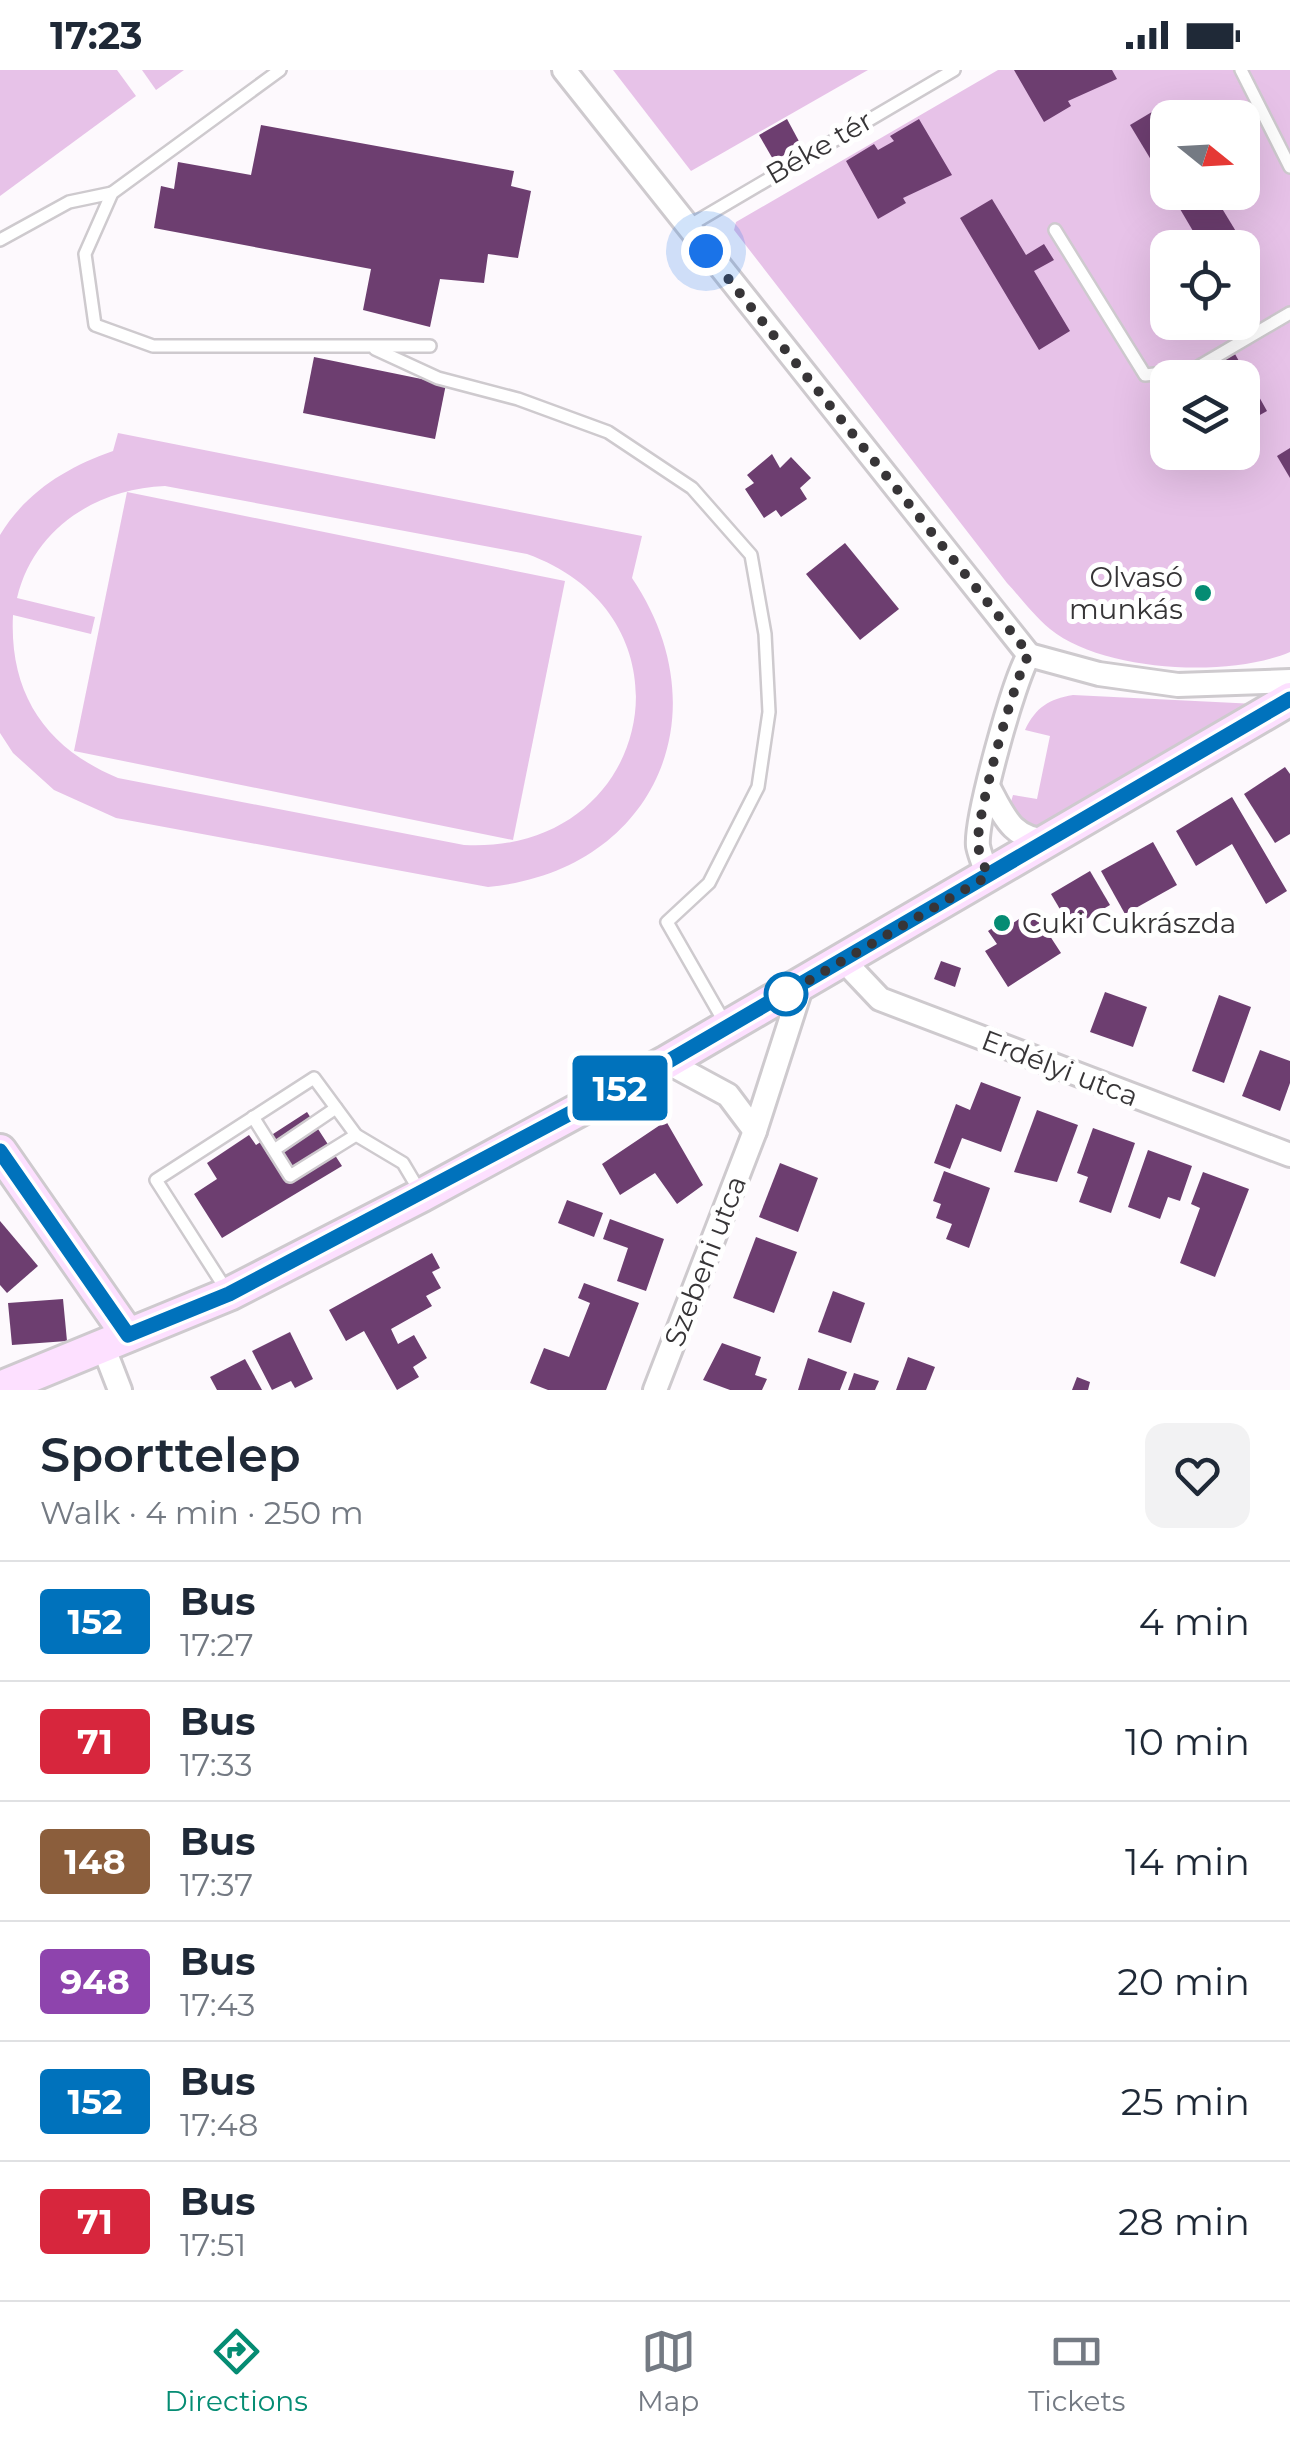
<!DOCTYPE html>
<html lang="en">
<head>
<meta charset="utf-8">
<style>
	:root { --surface:#fff; --page:#f2f2f3; --text:#1f2937; --muted:#747a83; --line:#e0e1e3; --accent:#058c73 }
	body { margin:0; font-family:Montserrat,sans-serif; background:var(--page); color:var(--text); height:100vh; display:flex; flex-direction:column; font-size:38px; white-space:nowrap }
	* { box-sizing:border-box; margin:0 }
	p { font-size:32px; color:var(--muted) }
	.icon { flex:none; width:55px; height:55px; fill:none; stroke:currentColor; stroke-width:2; stroke-linecap:round; stroke-linejoin:round }
	.map { position:relative; height:1320px; overflow:hidden }
	.sheet { display:flex; flex-direction:column; background:var(--surface); flex:1 }
	.sheet>* { flex:none }
	.badge { padding:0 20px; border-radius:8px; font-size:35px; line-height:65px }
	.needle { width:65px; rotate:108deg }
	.controls { position:absolute; left:1150px; top:30px; display:grid; gap:20px }
	.controls a { display:grid; place-items:center; width:110px; height:110px; border-radius:20px; background:var(--surface); box-shadow:0 10px 40px #0002; font-size:50px }
	.you { position:absolute; width:50px; height:50px; margin:-25px; border:8px solid #fff; border-radius:50%; background:#1a73e8; box-shadow:0 0 0 15px #1a73e833 }
	.map>.badge { position:absolute; translate:-50% -50%; box-shadow:0 0 0 5px #fff }
	.round { display:grid; place-items:center; flex:none; width:105px; height:105px; border-radius:20px; background:var(--page) }
	.overview { display:flex; align-items:center; justify-content:space-between; height:170px; padding:0 40px }
	h1 { font-size:48px; font-weight:600; line-height:75px }
	ul { padding:0; list-style:none }
	li { display:flex; align-items:center; gap:30px; height:120px; padding:0 40px; border-top:2px solid var(--line) }
	li div { flex:1 }
	li b { display:block; font-size:38px }
	li em { font-style:normal }
	li .badge { min-width:110px; font-weight:700; text-align:center }
	.status { display:flex; justify-content:space-between; align-items:center; height:70px; padding:0 50px; background:var(--surface); direction:ltr }
	.status svg { height:28px; fill:currentColor }
	.menu { display:flex; justify-content:space-around; align-items:center; height:140px; border-top:2px solid var(--line); background:var(--surface); font-size:28px; color:var(--muted) }
	.menu a { display:grid; justify-items:center; gap:5px }
	.menu .active { color:var(--accent) }
	.map>svg:first-child { display:block }
</style>
</head>
<body>
<div class="status"><b>17:23</b><svg viewBox="0 0 49 12"><path d="M0 12V9h3v3zM5 12V6h3v6zM10 12V3h3v9zM15 12V0h3v12zM26 1h20v11H26zM47 4h2v5h-2z"/></svg></div>
<div class="map">
<svg width="1290" height="1320" viewBox="0 0 1290 1320">
	<rect width="100%" height="100%" fill="#fdf9fd"/>
	<g fill="#e7c2e8" fill-rule="evenodd">
		<polygon points="0,0 117,0 136,26 0,126"/>
		<polygon points="142,0 184,0 156,20"/>
		<polygon points="613,0 868,0 691,101"/>
		<path d="M998 0H1290V582C1229 608 1103 602 1050 559 1034 546 1021 528 1007 513L734 160 736 152ZM1168 48H1242V122H1168ZM1168 178H1242V252H1168ZM1168 308H1242V382H1168Z"/>
		<path d="M118 363 642 466 632 508C724 644 654 801 488 817L116 748 54 720 13 683 0 663V465C26 422 67 397 113 381ZM165 416 527 484C703 547 654 785 464 775L118 708C46 678 9 624 13 545L91 564 95 547 17 528C34 458 96 419 165 416Z"/>
		<polygon points="127,422 565,511 513,770 74,681"/>
		<path d="M1073 625 1256 634 1038 764 1021 755 1010 735 1013 725 1037 729 1050 666 1025 660C1036 637 1049 629 1073 625Z"/>
	</g>
	<g fill="#6d3e70">
		<polygon points="1014,0 1112,0 1117,9 1068,31 1071,36 1044,52"/>
		<polygon points="1162,36 1169,48 1168,118 1130,55"/>
		<polygon points="787,49 801,75 774,91 759,65"/>
		<polygon points="919,49 952,105 903,128 906,133 878,149 846,91 874,74 878,80 894,71 890,66"/>
		<polygon points="261,55 514,101 511,116 531,121 518,188 488,184 484,213 440,209 430,257 363,240 371,199 154,158 161,116 174,119 178,92 251,105"/>
		<polygon points="1170,122 1212,122 1240,168 1224,178 1203,178"/>
		<polygon points="992,129 1026,185 1044,174 1054,190 1034,201 1070,261 1039,280 960,148"/>
		<polygon points="1235,284 1267,341 1242,355 1242,308 1209,308 1205,301"/>
		<polygon points="314,287 446,314 435,369 303,343"/>
		<polygon points="1290,378 1290,408 1277,386"/>
		<polygon points="772,384 780,398 791,387 811,408 800,418 807,429 781,447 776,440 764,448 745,419 754,413 747,405"/>
		<polygon points="845,473 899,539 860,570 806,504"/>
		<polygon points="1285,697 1290,704 1290,764 1275,773 1244,724"/>
		<polygon points="1232,727 1287,821 1266,834 1232,774 1196,796 1176,761"/>
		<polygon points="1153,772 1177,815 1125,844 1101,801"/>
		<polygon points="1090,801 1110,835 1071,858 1051,824"/>
		<polygon points="1033,840 1061,883 1008,917 985,881 997,874 988,861 1003,851 1007,857"/>
		<polygon points="941,891 961,898 955,917 934,909"/>
		<polygon points="1105,922 1147,937 1133,977 1090,962"/>
		<polygon points="1219,925 1251,937 1224,1013 1192,1001"/>
		<polygon points="1260,980 1290,991 1290,1013 1280,1041 1242,1026"/>
		<polygon points="981,1012 1021,1027 1001,1082 962,1068 950,1099 934,1093 956,1034 970,1040"/>
		<polygon points="1037,1040 1078,1055 1057,1112 1014,1102"/>
		<polygon points="307,1042 342,1096 222,1168 194,1124 217,1109 207,1093 249,1065 256,1075"/>
		<polygon points="666,1051 703,1115 677,1134 655,1103 620,1125 602,1094"/>
		<polygon points="1093,1058 1135,1073 1111,1143 1079,1132 1088,1107 1077,1103"/>
		<polygon points="1148,1080 1192,1096 1180,1131 1168,1127 1160,1149 1128,1137"/>
		<polygon points="780,1093 818,1108 798,1162 759,1147"/>
		<polygon points="944,1101 990,1118 969,1178 946,1169 952,1154 936,1148 941,1134 933,1131"/>
		<polygon points="1203,1102 1249,1119 1215,1207 1180,1193 1200,1138 1191,1134"/>
		<polygon points="567,1130 603,1143 594,1167 558,1153"/>
		<polygon points="610,1149 664,1169 646,1221 617,1211 628,1178 603,1169"/>
		<polygon points="0,1151 38,1196 7,1223 0,1215"/>
		<polygon points="756,1167 797,1182 774,1243 733,1228"/>
		<polygon points="432,1183 440,1198 432,1202 441,1218 426,1226 432,1236 391,1259 398,1274 414,1265 427,1288 413,1297 419,1307 397,1320 364,1261 346,1271 329,1240"/>
		<polygon points="584,1213 639,1233 606,1320 548,1320 530,1313 544,1278 569,1287 590,1233 578,1228"/>
		<polygon points="833,1221 865,1233 851,1273 818,1262"/>
		<polygon points="63,1229 67,1271 12,1275 8,1233"/>
		<polygon points="290,1262 313,1309 295,1318 291,1311 272,1320 252,1281"/>
		<polygon points="722,1273 761,1287 755,1305 767,1309 762,1320 730,1320 703,1310"/>
		<polygon points="908,1287 935,1297 926,1320 896,1320"/>
		<polygon points="808,1288 847,1302 840,1320 798,1320"/>
		<polygon points="245,1289 262,1320 217,1320 210,1307"/>
		<polygon points="854,1303 879,1311 875,1320 848,1320"/>
		<polygon points="1077,1307 1090,1312 1088,1320 1072,1320"/>
	</g>
	<g fill="none" stroke-linecap="round" stroke-linejoin="round">
		<defs>
			<g id="lane">
				<polyline points="280,0 112,123 85,184 95,255 153,276 430,276"/>
				<polyline points="1241,0 1290,97"/>
				<polyline points="687,157 954,0"/>
				<polyline points="1055,160 1145,305 1193,300 1290,243"/>
				<polyline points="0,170 69,132 112,123"/>
				<polyline points="375,279 438,308 518,329 608,362 692,418 751,485 765,564 769,642 758,717 709,813 667,852 726,955"/>
				<polyline points="253,1047 290,1106 356,1065"/>
				<polyline points="274,1080 336,1038"/>
				<polyline points="227,1221 156,1110 314,1008 356,1065 403,1093 419,1120"/>
			</g>
			<g id="street">
				<polyline points="564,0 1029,585"/>
				<polyline points="1029,585 1099,604 1178,615 1290,611"/>
				<path d="M990 720C1005 749 1014 770 1050 771"/>
				<path d="M988 806C985 797 980 786 978 776 975 750 1014 609 1029 585"/>
				<polyline points="844,891 880,929 1290,1085"/>
				<polyline points="667,992 728,1025 755,1061"/>
				<polyline points="103,1276 120,1320"/>
				<polyline points="655,1320 755,1061 802,915"/>
			</g>
			<g id="secondary">
				<polyline points="0,1081 128,1265"/>
				<polyline points="0,1318 229,1224 422,1125 667,992 1290,629"/>
			</g>
		</defs>
		<use href="#lane" stroke="#cecace" stroke-width="16"/>
		<use href="#street" stroke="#cecace" stroke-width="28"/>
		<use href="#secondary" stroke="#cecace" stroke-width="38"/>
		<use href="#lane" stroke="#fff" stroke-width="11"/>
		<use href="#street" stroke="#fff" stroke-width="22"/>
		<use href="#secondary" stroke="#fde0ff" stroke-width="32"/>
	</g>
	<g fill="none" stroke-linecap="round" stroke-linejoin="round">
		<defs>
			<polyline id="line" points="0,1081 128,1265 229,1224 667,992 1290,629"/>
		</defs>
		<use href="#line" stroke="#fff" stroke-width="22"/>
		<use href="#line" stroke="#0072bc" stroke-width="15"/>
		<path stroke="#373537" stroke-width="10" stroke-dasharray="0 18" d="M706 181 1029 584C1014 609 975 750 978 776 980 786 985 797 988 806L777 929 786 924"/>
	</g>
	<g fill="#058c73" stroke="#fff" stroke-width="4">
		<circle cx="1203" cy="523" r="10"/>
		<circle cx="1002" cy="853" r="10"/>
	</g>
	<circle fill="#fff" stroke="#0072bc" stroke-width="5" cx="786" cy="924" r="20"/>
	<g text-anchor="middle" stroke-width="10" stroke-linejoin="round" paint-order="stroke">
		<g font-size="28" fill="#373537" stroke="#fff">
			<text transform="translate(819 77) rotate(-30)" y="10">Béke tér</text>
			<text transform="translate(1060 998) rotate(21)" y="10">Erdélyi utca</text>
			<text transform="translate(705 1191) rotate(-69)" y="10">Szebeni utca</text>
		</g>
		<g font-size="28" fill="#373537" stroke="#fff" text-anchor="end">
			<text x="1183" y="517">Olvasó<tspan x="1183" dy="32">munkás</tspan></text>
			<text x="1022" y="863" text-anchor="start">Cuki Cukrászda</text>
		</g>
	</g>
</svg>
<div class="controls">
<a><svg class="needle" viewBox="-14 -14 28 28"><path d="M0-13l5 13h-10z" fill="#e53935"/><path d="M0 13l5-13h-10z" fill="#747a83"/></svg></a>
<a><svg class="icon" aria-label="locate" viewBox="0 0 24 24"><circle cx="12" cy="12" r="6"/><path d="M12 2v4M12 18v4M2 12h4M18 12h4"/></svg></a>
<a><svg class="icon" aria-label="layers" viewBox="0 0 24 24"><path d="M12 4l9 5-9 5-9-5zM3 14l9 5 9-5"/></svg></a>
</div>
<div class="you" style="left:706px;top:181px"></div>
<b class="badge" style="left:620px;top:1018px;background:#0072bc;color:#fff">152</b>
</div>
<section class="sheet">
<div class="overview"><div><h1>Sporttelep</h1><p>Walk · 4 min · 250 m</p></div><a class="round"><svg class="icon" aria-label="heart" viewBox="0 0 24 24"><path d="M12 20l-8-8c-3-5 5-10 8-4 3-6 11-1 8 4z"/></svg></a></div>
<ul>
<li><span class="badge" style="background:#0072bc;color:#fff">152</span><div><b>Bus</b><p>17:27</p></div><em>4 min</em></li>
<li><span class="badge" style="background:#d7263d;color:#fff">71</span><div><b>Bus</b><p>17:33</p></div><em>10 min</em></li>
<li><span class="badge" style="background:#8b5e3c;color:#fff">148</span><div><b>Bus</b><p>17:37</p></div><em>14 min</em></li>
<li><span class="badge" style="background:#8e44ad;color:#fff">948</span><div><b>Bus</b><p>17:43</p></div><em>20 min</em></li>
<li><span class="badge" style="background:#0072bc;color:#fff">152</span><div><b>Bus</b><p>17:48</p></div><em>25 min</em></li>
<li><span class="badge" style="background:#d7263d;color:#fff">71</span><div><b>Bus</b><p>17:51</p></div><em>28 min</em></li>
</ul>
</section>
<nav class="menu">
<a class="active"><svg class="icon" aria-label="directions" viewBox="0 0 24 24"><path d="M12 3l9 9-9 9-9-9zM9 14v-3h6M13 9l2 2-2 2"/></svg>Directions</a>
<a><svg class="icon" aria-label="map" viewBox="0 0 24 24"><path d="M3 6l6-2 6 2 6-2v14l-6 2-6-2-6 2zM9 4v14M15 6v14"/></svg>Map</a>
<a><svg class="icon" aria-label="tickets" viewBox="0 0 24 24"><path d="M3 7h18v10H3zM15 7v10"/></svg>Tickets</a>
</nav>
</body>
</html>
